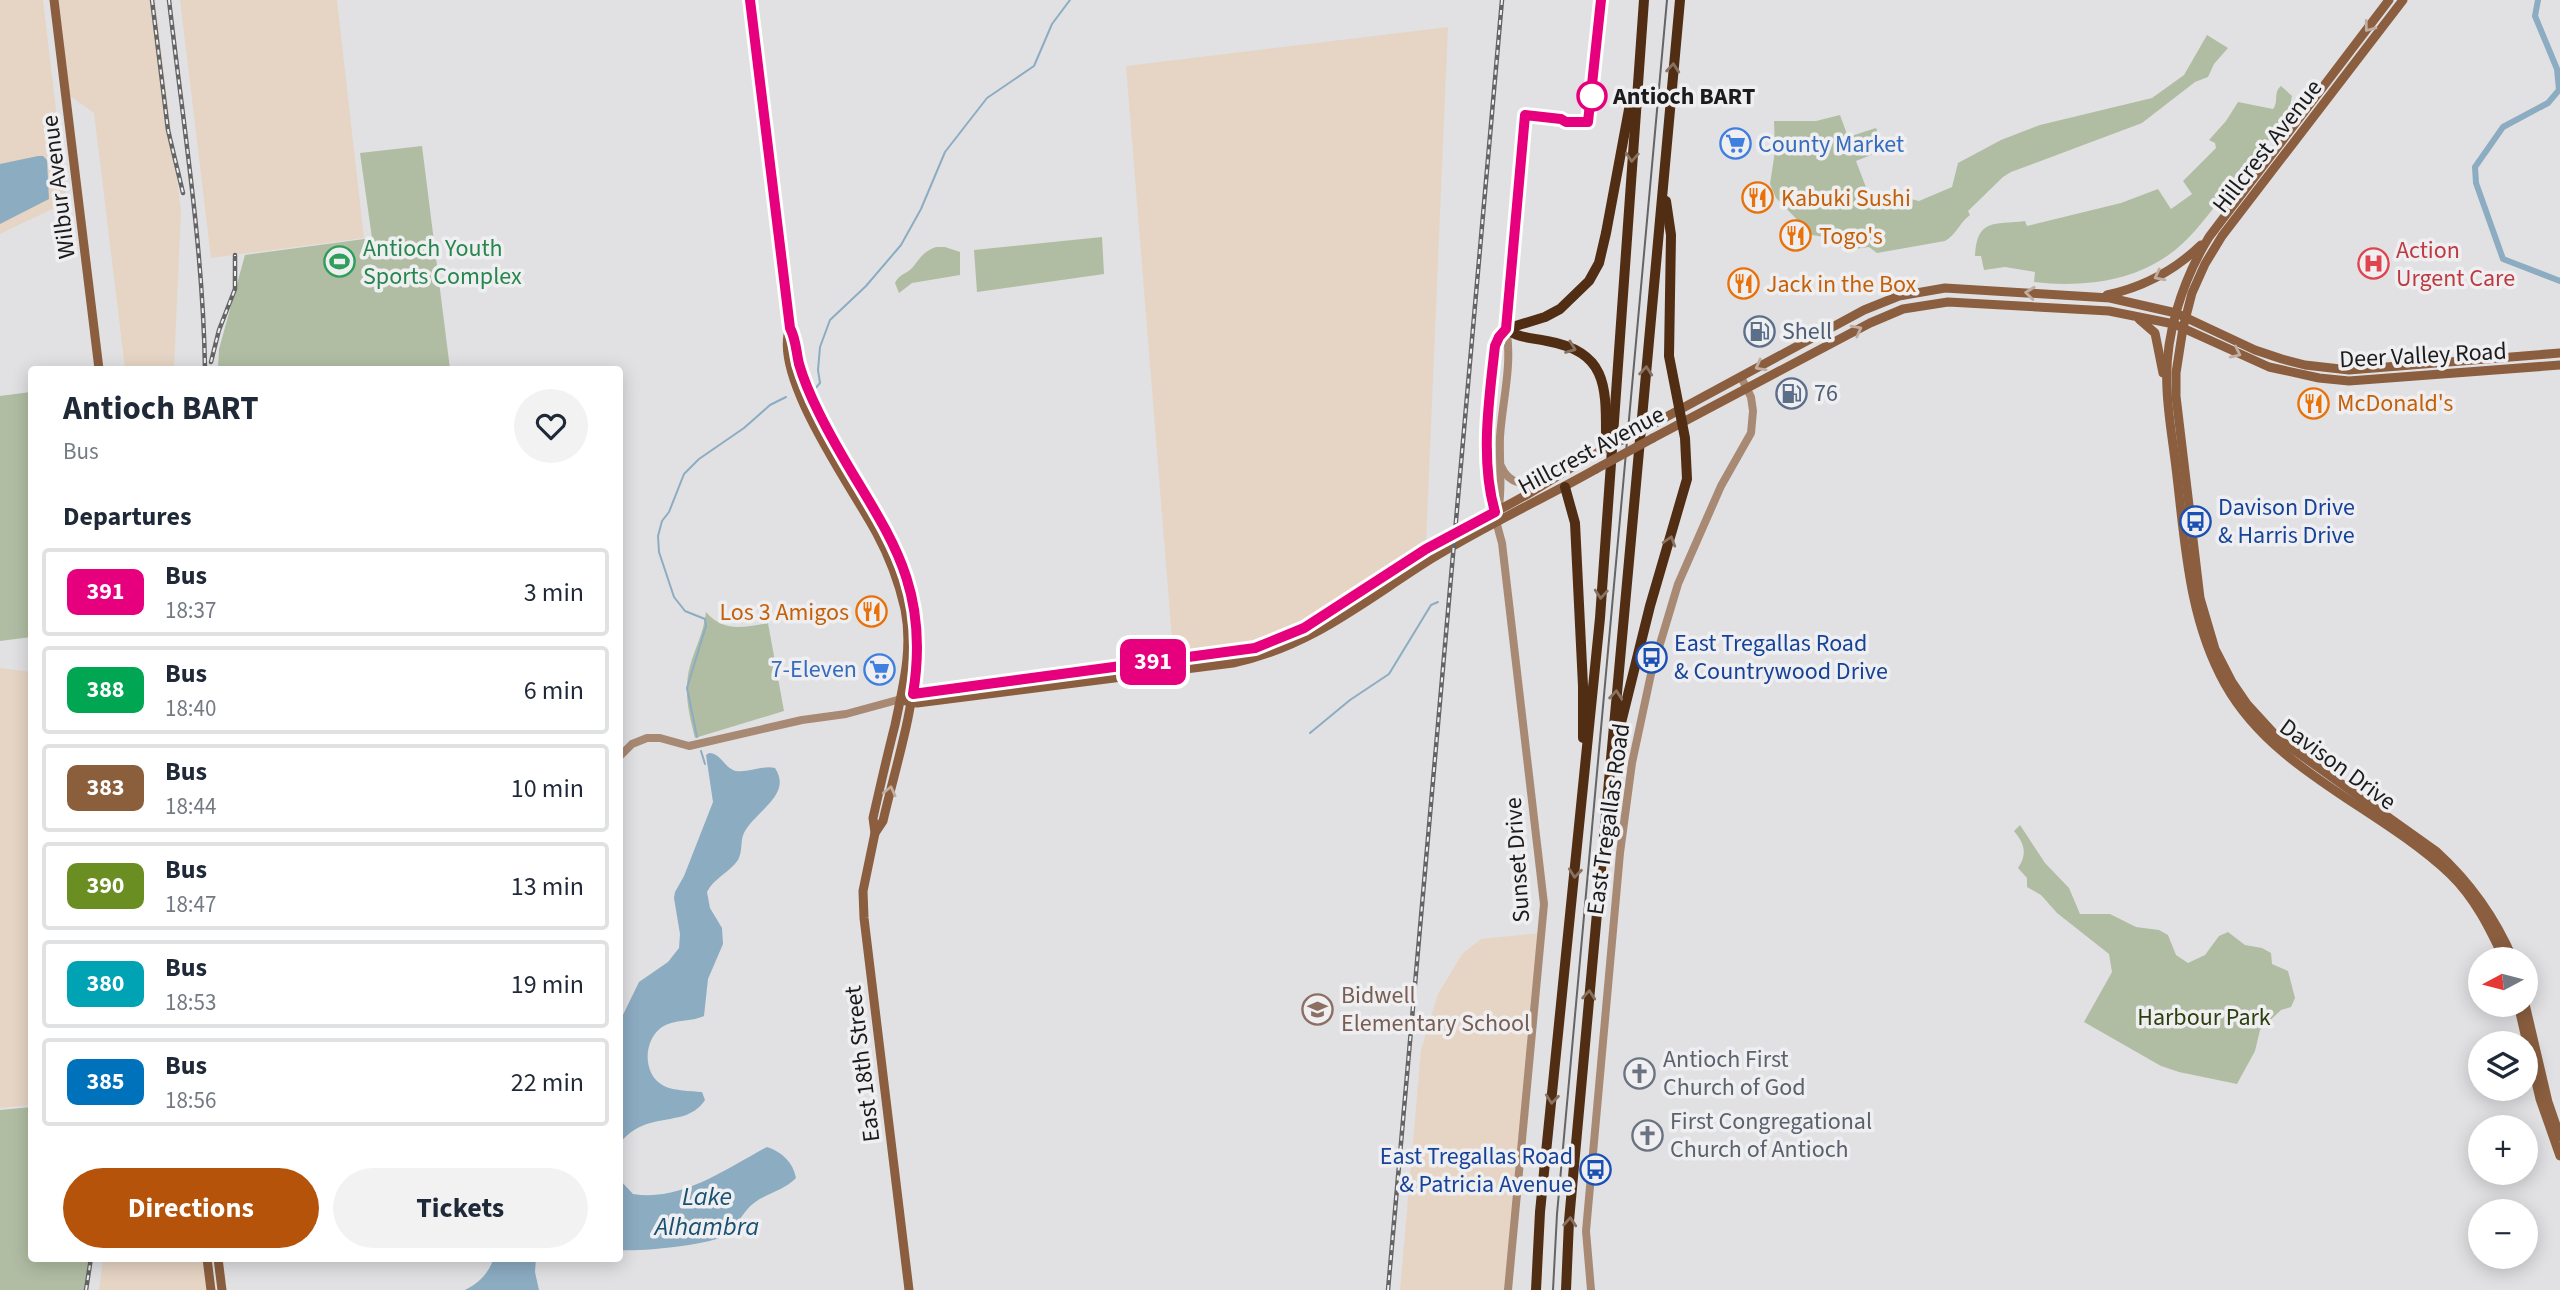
<!DOCTYPE html>
<html lang="en">
<head>
<meta charset="utf-8">
<style>
	:root { --surface:#fff; --page:#f2f2f3; --text:#1f2937; --muted:#747a83; --line:#e0e1e3; --accent:#b45309 }
	body { margin:0; font-family:"Source Sans 3",sans-serif; background:var(--page); color:var(--text); height:100vh; display:flex; flex-direction:column; font-size:26px; white-space:nowrap }
	* { box-sizing:border-box; margin:0 }
	p { font-size:23px; color:var(--muted) }
	.icon { flex:none; width:38px; height:38px; fill:none; stroke:currentColor; stroke-width:2; stroke-linecap:round; stroke-linejoin:round }
	.map { position:relative; flex:1; overflow:hidden }
	.side { position:absolute; left:28px; top:366px; width:595px; height:896px; display:flex; flex-direction:column; background:var(--surface); border-radius:7px; box-shadow:0 4px 18px #0003 }
	.side>* { flex:none }
	.badge { padding:0 14px; border-radius:10px; font-size:24px; line-height:46px }
	.needle { width:46px; rotate:263deg }
	.tools { position:absolute; left:2468px; top:947px; display:grid; gap:14px }
	.tools a { display:grid; place-items:center; width:70px; height:70px; border-radius:50%; background:var(--surface); box-shadow:0 4px 18px #0003; font-size:35px }
	.map>.badge { position:absolute; translate:-50% -50%; box-shadow:0 0 0 4px #fff }
	h2 { padding:0 35px; font-size:26px; line-height:63px }
	.round { display:grid; place-items:center; flex:none; width:74px; height:74px; border-radius:37px; background:var(--page) }
	.summary { display:flex; align-items:center; justify-content:space-between; height:119px; padding:0 35px }
	h1 { font-size:33px; font-weight:700; line-height:52px }
	.action { display:flex; gap:14px; margin-top:auto; padding:14px 35px }
	.action a { flex:1; height:80px; border-radius:42px; background:var(--accent); color:#fff; font-size:28px; font-weight:700; line-height:80px; text-align:center }
	.action a+a { background:var(--page); color:var(--text) }
	ul { padding:0; list-style:none }
	li { display:flex; align-items:center; gap:21px; height:88px; margin:0 14px 10px; padding:0 21px; border:4px solid var(--line); border-radius:7px }
	li div { flex:1 }
	li b { display:block; font-size:26px }
	li em { font-style:normal }
	li .badge { min-width:77px; font-weight:700; text-align:center }
	.map>svg:first-child { display:block }
</style>
</head>
<body>
<div class="map">
<svg width="2560" height="1290" viewBox="0 0 2560 1290">
	<rect width="100%" height="100%" fill="#e1e1e4"/>
	<g fill="#e6d5c4">
		<polygon points="0,0 43,0 67,202 0,234"/>
		<polygon points="58,0 155,0 181,211 174,369 125,369 94,113 70,96"/>
		<polygon points="180,0 337,0 364,238 211,258"/>
		<polygon points="1448,27 1426,544 1320,612 1264,639 1206,649 1173,652 1126,66"/>
		<polygon points="0,668 31,672 32,1105 0,1108"/>
		<polygon points="1541,933 1508,1290 1400,1290 1421,1050 1438,994 1462,954 1481,939"/>
		<polygon points="103,1258 205,1258 209,1290 99,1290"/>
	</g>
	<g fill="#b0bda3">
		<path d="M2207 35 2228 48 2214 64 2208 77 2195 82 2142 123 2011 172 2003 177 1968 211 1970 215C1960 222 1956 235 1945 241L1877 253 1869 247 1854 249 1839 247 1830 238 1812 235 1776 198 1770 184 1775 151 1774 121H1816L1840 115 1848 137 1876 128 1884 150 1856 161 1872 203 1898 196 1919 201 1952 187 1958 163 2001 140 2040 125 2152 98 2184 75Z"/>
		<path d="M2281 86 2292 96 2288 115C2265 144 2243 172 2220 200 2203 221 2187 244 2164 258 2126 283 2078 287 2034 282L2035 272 2005 267 1984 270 1981 256H1975C1977 218 1994 225 2025 221L2027 226 2121 203 2158 189 2171 209 2192 194 2183 181 2216 148 2215 143 2209 140 2226 121 2238 102 2273 109C2279 102 2273 92 2281 86Z"/>
		<polygon points="422,146 450,369 218,369 219,349 245,255 372,238 360,153"/>
		<polygon points="1102,237 1104,274 977,292 974,250"/>
		<path d="M936 247H945L960 252V275L912 283 899 293 895 283C899 274 907 274 913 267 920 258 924 251 936 247Z"/>
		<polygon points="31,392 31,637 0,641 0,396"/>
		<path d="M706 612C724 633 744 627 768 623L784 711 695 738C689 714 683 691 690 666 695 648 704 632 706 612Z"/>
		<path d="M2020 825 2045 863 2069 888 2080 914H2110L2136 927 2159 930 2168 935 2176 955 2188 963 2205 955 2219 936 2228 932 2245 945 2262 948 2271 953 2272 964 2288 971 2295 998 2291 1007 2281 1010 2260 1030 2255 1051 2237 1084 2179 1072 2161 1066 2084 1022 2112 972 2109 954 2057 913 2041 895 2027 887V878L2018 868C2028 854 2024 843 2014 831Z"/>
		<polygon points="31,1107 32,1258 91,1258 86,1290 0,1290 0,1110"/>
	</g>
	<g fill="#8cacc2">
		<polygon points="38,156 43,156 47,160 49,199 0,224 0,164"/>
		<path d="M709 753C721 753 724 768 736 771 749 773 762 765 775 768 793 795 755 811 744 833 740 841 743 851 738 860 730 872 714 878 707 892L710 908 722 928 723 944 708 979 704 1016C692 1022 674 1019 662 1027 643 1040 642 1075 664 1086 675 1091 690 1091 702 1092L705 1100C685 1130 649 1108 620 1143V1021L639 982 668 962 679 948 680 934 674 898 675 892 684 876 713 802 706 755Z"/>
		<path d="M767 1147C782 1152 793 1162 796 1178 785 1190 767 1193 754 1203 743 1211 737 1227 726 1235 710 1245 639 1252 620 1250V1180L633 1194C681 1202 726 1169 767 1147Z"/>
		<path d="M494 1258H536L535 1272 539 1290H465C479 1283 488 1274 494 1258Z"/>
	</g>
	<g fill="none" stroke-linecap="round" stroke-linejoin="round">
		<g stroke="#8cacc2" stroke-width="2">
			<polyline points="814,390 820,383 818,370 820,347 830,320 866,286 901,245 921,209 945,152 987,98 1034,66 1052,24 1070,0"/>
			<polyline points="1310,733 1350,700 1389,674 1431,605 1438,602"/>
			<polyline points="697,737 687,688 706,626 705,619 685,611 674,597 659,552 658,536 662,521 669,512 684,474 699,459 744,428 770,405 786,397"/>
			<polyline points="701,751 705,764"/>
		</g>
		<polyline stroke="#8cacc2" stroke-width="6" points="2538,0 2535,16 2557,69 2559,90 2548,103 2503,127 2475,167 2476,183 2503,259 2560,281"/>
		<g stroke="#a88974" stroke-width="8">
			<path d="M1506 329 1499 337 1495 346C1489 393 1483 443 1490 489 1492 508 1497 525 1502 543L1544 904 1508 1290"/>
			<path d="M1501 466C1509 485 1526 486 1545 483"/>
			<path d="M1498 513C1503 488 1499 462 1500 437 1502 403 1513 363 1506 329"/>
			<polyline points="620,756 632,744 647,738 660,738 689,746 802,720 846,714 901,699"/>
			<polyline points="1591,1290 1586,1231 1620,853 1632,763 1651,674 1678,584 1721,486 1751,433 1753,411 1751,397 1741,377"/>
		</g>
		<g stroke="#8a5e3f" stroke-width="9">
			<polyline points="54,0 99,369"/>
			<path d="M750 0 790 328C798 342 797 359 802 374 808 392 817 410 826 427 846 466 874 502 893 541 940 638 906 723 883 821L875 833"/>
			<path d="M2389 0 2209 237C2182 281 2164 337 2167 389 2168 415 2173 442 2176 468 2185 541 2188 618 2225 684 2274 772 2379 807 2450 874 2475 898 2490 929 2504 959"/>
			<path d="M2403 0 2222 236 2205 264 2192 293 2183 328 2176 373V396L2200 598 2215 649 2232 682 2247 704 2280 740 2437 852C2471 883 2495 917 2513 959"/>
			<path d="M2107 295C2144 287 2174 271 2201 245"/>
			<polyline points="2139,319 2155,333 2163,373"/>
			<path d="M790 328C771 376 854 490 877 534 890 558 899 583 905 609 913 649 903 686 895 725 887 756 880 787 873 818L875 833 863 891 864 918 909 1290"/>
			<polyline points="1655,423 1864,310 1899,296 1945,288 2110,298 2176,313 2255,350 2282,359 2305,365 2349,370 2560,353"/>
			<polyline points="1653,438 1870,323 1903,309 1948,302 2109,311 2174,324 2269,367 2319,378 2349,381 2560,365"/>
			<path d="M909 695 919 691 1232 653C1305 638 1362 589 1424 550 1458 529 1494 514 1528 494 1550 481 1571 467 1593 455"/>
			<path d="M906 701 917 703 1233 663C1312 646 1364 601 1431 559 1484 526 1541 500 1596 469"/>
			<polyline points="2518,1004 2540,1099 2560,1156"/>
			<polyline points="2525,1004 2548,1102 2560,1137"/>
			<polyline points="207,1258 211,1290"/>
			<polyline points="218,1258 222,1290"/>
		</g>
		<g stroke="#512e13" stroke-width="10">
			<polyline points="1506,329 1545,317 1560,309 1589,281 1599,263 1606,233 1630,104"/>
			<path d="M1506 329C1518 338 1533 338 1547 341 1608 352 1606 387 1606 439"/>
			<polyline points="1565,487 1575,523 1583,686 1583,738"/>
			<polyline points="1615,747 1650,606 1687,479 1685,438 1669,356 1671,235 1666,201"/>
			<polyline points="1536,1290 1540,1212 1600,618 1644,0"/>
			<polyline points="1566,1290 1569,1221 1680,0"/>
		</g>
		<polyline stroke="#646465" stroke-width="2" points="1553,1290 1557,1214 1667,0"/>
		<defs>
			<g id="rail">
				<polyline points="152,0 168,130 183,193"/>
				<path d="M169 0C183 123 203 246 205 369"/>
				<polyline points="211,362 219,330 235,289 235,255"/>
				<polyline points="86,1290 91,1258"/>
				<polyline points="1388,1290 1502,0"/>
			</g>
		</defs>
		<use href="#rail" stroke="#646465" stroke-width="4.5"/>
		<use href="#rail" stroke="#efeff1" stroke-width="2" stroke-dasharray="5" stroke-linecap="butt"/>
		<g stroke="#8a5e3f" stroke-width="9">
			<polyline points="1593,455 1655,423"/>
			<polyline points="1596,469 1653,438"/>
		</g>
	</g>
	<defs><path id="oneway-chevron" d="M-2-3.5L2.5 0L-2 3.5" fill="none" stroke-width="1.6" stroke-linecap="round" stroke-linejoin="round" transform="scale(1.75)"/></defs>
	<g stroke="#c2aea1">
		<use href="#oneway-chevron" transform="translate(2369 27) rotate(127)"/>
		<use href="#oneway-chevron" transform="translate(2159 276) rotate(153)"/>
		<use href="#oneway-chevron" transform="translate(2030 293) rotate(-174)"/>
		<use href="#oneway-chevron" transform="translate(1857 330) rotate(-28)"/>
		<use href="#oneway-chevron" transform="translate(2236 353) rotate(25)"/>
		<use href="#oneway-chevron" transform="translate(1760 366) rotate(152)"/>
		<use href="#oneway-chevron" transform="translate(890 791) rotate(-77)"/>
	</g>
	<g stroke="#887261">
		<use href="#oneway-chevron" transform="translate(1673 68) rotate(-85)"/>
		<use href="#oneway-chevron" transform="translate(1632 157) rotate(94)"/>
		<use href="#oneway-chevron" transform="translate(1571 348) rotate(21)"/>
		<use href="#oneway-chevron" transform="translate(1646 371) rotate(-85)"/>
		<use href="#oneway-chevron" transform="translate(1670 541) rotate(-73)"/>
		<use href="#oneway-chevron" transform="translate(1601 594) rotate(94)"/>
		<use href="#oneway-chevron" transform="translate(1616 695) rotate(-85)"/>
		<use href="#oneway-chevron" transform="translate(1575 873) rotate(96)"/>
		<use href="#oneway-chevron" transform="translate(1589 995) rotate(-85)"/>
		<use href="#oneway-chevron" transform="translate(1552 1099) rotate(96)"/>
		<use href="#oneway-chevron" transform="translate(1570 1222) rotate(-86)"/>
	</g>
	<g fill="none" stroke-linecap="round" stroke-linejoin="round">
		<defs>
			<path id="line" d="M750 0 790 328C796 339 796 351 799 364 804 381 811 397 819 413 870 517 934 566 913 694L1255 648 1304 628 1426 549 1495 512C1480 460 1489 399 1495 346L1499 337 1506 329 1525 115 1561 119 1566 122H1588L1601 0"/>
		</defs>
		<use href="#line" stroke="#fff" stroke-width="16"/>
		<use href="#line" stroke="#e6007e" stroke-width="10"/>
	</g>
	<defs>
		<symbol id="supermarket-ring" viewBox="-11 -11 22 22"><circle r="9.5" fill="#efeff1" stroke="#3f7fe0" stroke-width="1.5"/><path d="M-6-5.5h2.5l.6 2H6L4.5 2H-2.5L-4.4-4H-6ZM-1.5 3.2a1.3 1.3 0 1 0 .1 0ZM3 3.2a1.3 1.3 0 1 0 .1 0Z" fill="#3f7fe0"/></symbol>
		<symbol id="restaurant-ring" viewBox="-11 -11 22 22"><circle r="9.5" fill="#efeff1" stroke="#e8710a" stroke-width="1.5"/><path d="M-5-6h1v4h1v-4h1v4h1v-4h1v5L-1.5 .5V6h-2V.5L-5-1ZM5-6V6H3V1.5H1.5Q1.5-4 5-6Z" fill="#e8710a"/></symbol>
		<symbol id="stadium-ring" viewBox="-11 -11 22 22"><circle r="9.5" fill="#efeff1" stroke="#2e9e5b" stroke-width="1.5"/><path d="M0-5a6.5 5 0 1 0 0 10a6.5 5 0 1 0 0-10ZM-3.5-1.8h7v3.6h-7Z" fill="#2e9e5b"/></symbol>
		<symbol id="hospital-ring" viewBox="-11 -11 22 22"><circle r="9.5" fill="#efeff1" stroke="#e0444e" stroke-width="1.5"/><path d="M-5-5h3v3.5h4V-5h3V5h-3V1.5h-4V5h-3Z" fill="#e0444e"/></symbol>
		<symbol id="fuel-ring" viewBox="-11 -11 22 22"><circle r="9.5" fill="#efeff1" stroke="#5c6f8a" stroke-width="1.5"/><path d="M-5.5-6h7V0h2V4h1.3V-2.5L3-4.5l.8-.8L6-3V5H2.5V1h-1V6h-7ZM-4.2-4.7v3.2H.2V-4.7Z" fill="#5c6f8a"/></symbol>
		<symbol id="bus-ring" viewBox="-11 -11 22 22"><circle r="9.5" fill="#efeff1" stroke="#1a4fb4" stroke-width="1.5"/><path d="M-5-6H5V4H4V6H2V4H-2V6H-4V4H-5ZM-3.5-4V0h7V-4ZM-3.5 1.2v1.5H-2V1.2ZM2 1.2v1.5H3.5V1.2Z" fill="#1a4fb4"/></symbol>
		<symbol id="school-ring" viewBox="-11 -11 22 22"><circle r="9.5" fill="#efeff1" stroke="#8d6e63" stroke-width="1.5"/><path d="M0-5L7-2L0 1L-7-2ZM-4 1L0 2.5L4 1V4Q0 6-4 4Z" fill="#8d6e63"/></symbol>
		<symbol id="church-ring" viewBox="-11 -11 22 22"><circle r="9.5" fill="#efeff1" stroke="#6b7280" stroke-width="1.5"/><path d="M-1.2-6h2.4v3.5h3.3v2.4h-3.3V6h-2.4V-.1h-3.3v-2.4h3.3Z" fill="#6b7280"/></symbol>
	</defs>
	<g fill-rule="evenodd">
		<use href="#supermarket-ring" x="1718" y="126" width="35" height="35"/>
		<use href="#restaurant-ring" x="1740" y="180" width="35" height="35"/>
		<use href="#restaurant-ring" x="1778" y="218" width="35" height="35"/>
		<use href="#stadium-ring" x="322" y="244" width="35" height="35"/>
		<use href="#hospital-ring" x="2356" y="246" width="35" height="35"/>
		<use href="#restaurant-ring" x="1726" y="266" width="35" height="35"/>
		<use href="#fuel-ring" x="1742" y="314" width="35" height="35"/>
		<use href="#fuel-ring" x="1774" y="376" width="35" height="35"/>
		<use href="#restaurant-ring" x="2296" y="386" width="35" height="35"/>
		<use href="#bus-ring" x="2178" y="504" width="35" height="35"/>
		<use href="#restaurant-ring" x="854" y="594" width="35" height="35"/>
		<use href="#bus-ring" x="1634" y="640" width="35" height="35"/>
		<use href="#supermarket-ring" x="862" y="652" width="35" height="35"/>
		<use href="#school-ring" x="1300" y="992" width="35" height="35"/>
		<use href="#church-ring" x="1622" y="1056" width="35" height="35"/>
		<use href="#church-ring" x="1630" y="1118" width="35" height="35"/>
		<use href="#bus-ring" x="1578" y="1152" width="35" height="35"/>
	</g>
	<circle fill="#fff" stroke="#e6007e" stroke-width="3.5" cx="1592" cy="96" r="14"/>
	<g text-anchor="middle" stroke-width="7" stroke-linejoin="round" paint-order="stroke">
		<g font-size="24" font-weight="bold" fill="#1b1b1c" stroke="#efeff1" text-anchor="start">
			<text x="1613" y="104">Antioch BART</text>
		</g>
		<g font-size="24" fill="#366cbe" stroke="#efeff1" text-anchor="start">
			<text x="1758" y="152">County Market</text>
			<text x="857" y="677" text-anchor="end">7-Eleven</text>
		</g>
		<g font-size="24" fill="#1b1b1c" stroke="#efeff1">
			<text transform="translate(2267 146) rotate(-52)" y="8">Hillcrest Avenue</text>
			<text transform="translate(58 187) rotate(-97)" y="8">Wilbur Avenue</text>
			<text transform="translate(2423 355) rotate(-3)" y="8">Deer Valley Road</text>
			<text transform="translate(1591 450) rotate(-28)" y="8">Hillcrest Avenue</text>
			<text transform="translate(2338 764) rotate(36)" y="8">Davison Drive</text>
			<text transform="translate(1608 819) rotate(-82)" y="8">East Tregallas Road</text>
			<text transform="translate(1517 860) rotate(-94)" y="8">Sunset Drive</text>
			<text transform="translate(862 1064) rotate(-97)" y="8">East 18th Street</text>
		</g>
		<g font-size="24" fill="#c56008" stroke="#efeff1" text-anchor="start">
			<text x="1781" y="206">Kabuki Sushi</text>
			<text x="1819" y="244">Togo's</text>
			<text x="1766" y="292">Jack in the Box</text>
			<text x="2337" y="411">McDonald's</text>
			<text x="849" y="620" text-anchor="end">Los 3 Amigos</text>
		</g>
		<g font-size="24" fill="#27864d" stroke="#efeff1" text-anchor="start">
			<text x="363" y="256">Antioch Youth<tspan x="363" dy="28">Sports Complex</tspan></text>
		</g>
		<g font-size="24" fill="#be3a42" stroke="#efeff1" text-anchor="start">
			<text x="2396" y="258">Action<tspan x="2396" dy="28">Urgent Care</tspan></text>
		</g>
		<g font-size="24" fill="#4e5e75" stroke="#efeff1" text-anchor="start">
			<text x="1782" y="339">Shell</text>
			<text x="1814" y="401">76</text>
		</g>
		<g font-size="24" fill="#164399" stroke="#efeff1" text-anchor="start">
			<text x="2218" y="515">Davison Drive<tspan x="2218" dy="28">&amp; Harris Drive</tspan></text>
			<text x="1674" y="651">East Tregallas Road<tspan x="1674" dy="28">&amp; Countrywood Drive</tspan></text>
			<text x="1573" y="1164" text-anchor="end">East Tregallas Road<tspan x="1573" dy="28">&amp; Patricia Avenue</tspan></text>
		</g>
		<g font-size="24" fill="#785e54" stroke="#efeff1" text-anchor="start">
			<text x="1341" y="1003">Bidwell<tspan x="1341" dy="28">Elementary School</tspan></text>
		</g>
		<g font-size="24" fill="#2c400e" stroke="#efeff1">
			<text x="2204" y="1025">Harbour Park</text>
		</g>
		<g font-size="24" fill="#5b616d" stroke="#efeff1" text-anchor="start">
			<text x="1663" y="1067">Antioch First<tspan x="1663" dy="28">Church of God</tspan></text>
			<text x="1670" y="1129">First Congregational<tspan x="1670" dy="28">Church of Antioch</tspan></text>
		</g>
		<g font-size="26" font-style="italic" fill="#185171" stroke="#efeff1">
			<text x="707" y="1205">Lake<tspan x="707" dy="30">Alhambra</tspan></text>
		</g>
	</g>
</svg>
<div class="tools">
<a><svg class="needle" viewBox="-14 -14 28 28"><path d="M0-13l5 13h-10z" fill="#e53935"/><path d="M0 13l5-13h-10z" fill="#747a83"/></svg></a>
<a><svg class="icon" aria-label="layers" viewBox="0 0 24 24"><path d="M12 4l9 5-9 5-9-5zM3 14l9 5 9-5"/></svg></a>
<a>+</a>
<a>−</a>
</div>
<b class="badge" style="left:1153px;top:662px;background:#e6007e;color:#fff">391</b>
<section class="side">
<div class="summary"><div><h1>Antioch BART</h1><p>Bus</p></div><a class="round"><svg class="icon" aria-label="heart" viewBox="0 0 24 24"><path d="M12 20l-8-8c-3-5 5-10 8-4 3-6 11-1 8 4z"/></svg></a></div>
<h2>Departures</h2>
<ul>
<li><span class="badge" style="background:#e6007e;color:#fff">391</span><div><b>Bus</b><p>18:37</p></div><em>3 min</em></li>
<li><span class="badge" style="background:#00a651;color:#fff">388</span><div><b>Bus</b><p>18:40</p></div><em>6 min</em></li>
<li><span class="badge" style="background:#8b5e3c;color:#fff">383</span><div><b>Bus</b><p>18:44</p></div><em>10 min</em></li>
<li><span class="badge" style="background:#6b8e23;color:#fff">390</span><div><b>Bus</b><p>18:47</p></div><em>13 min</em></li>
<li><span class="badge" style="background:#00a3b4;color:#fff">380</span><div><b>Bus</b><p>18:53</p></div><em>19 min</em></li>
<li><span class="badge" style="background:#0072bc;color:#fff">385</span><div><b>Bus</b><p>18:56</p></div><em>22 min</em></li>
</ul>
<div class="action"><a>Directions</a><a>Tickets</a></div>
</section>
</div>
</body>
</html>
